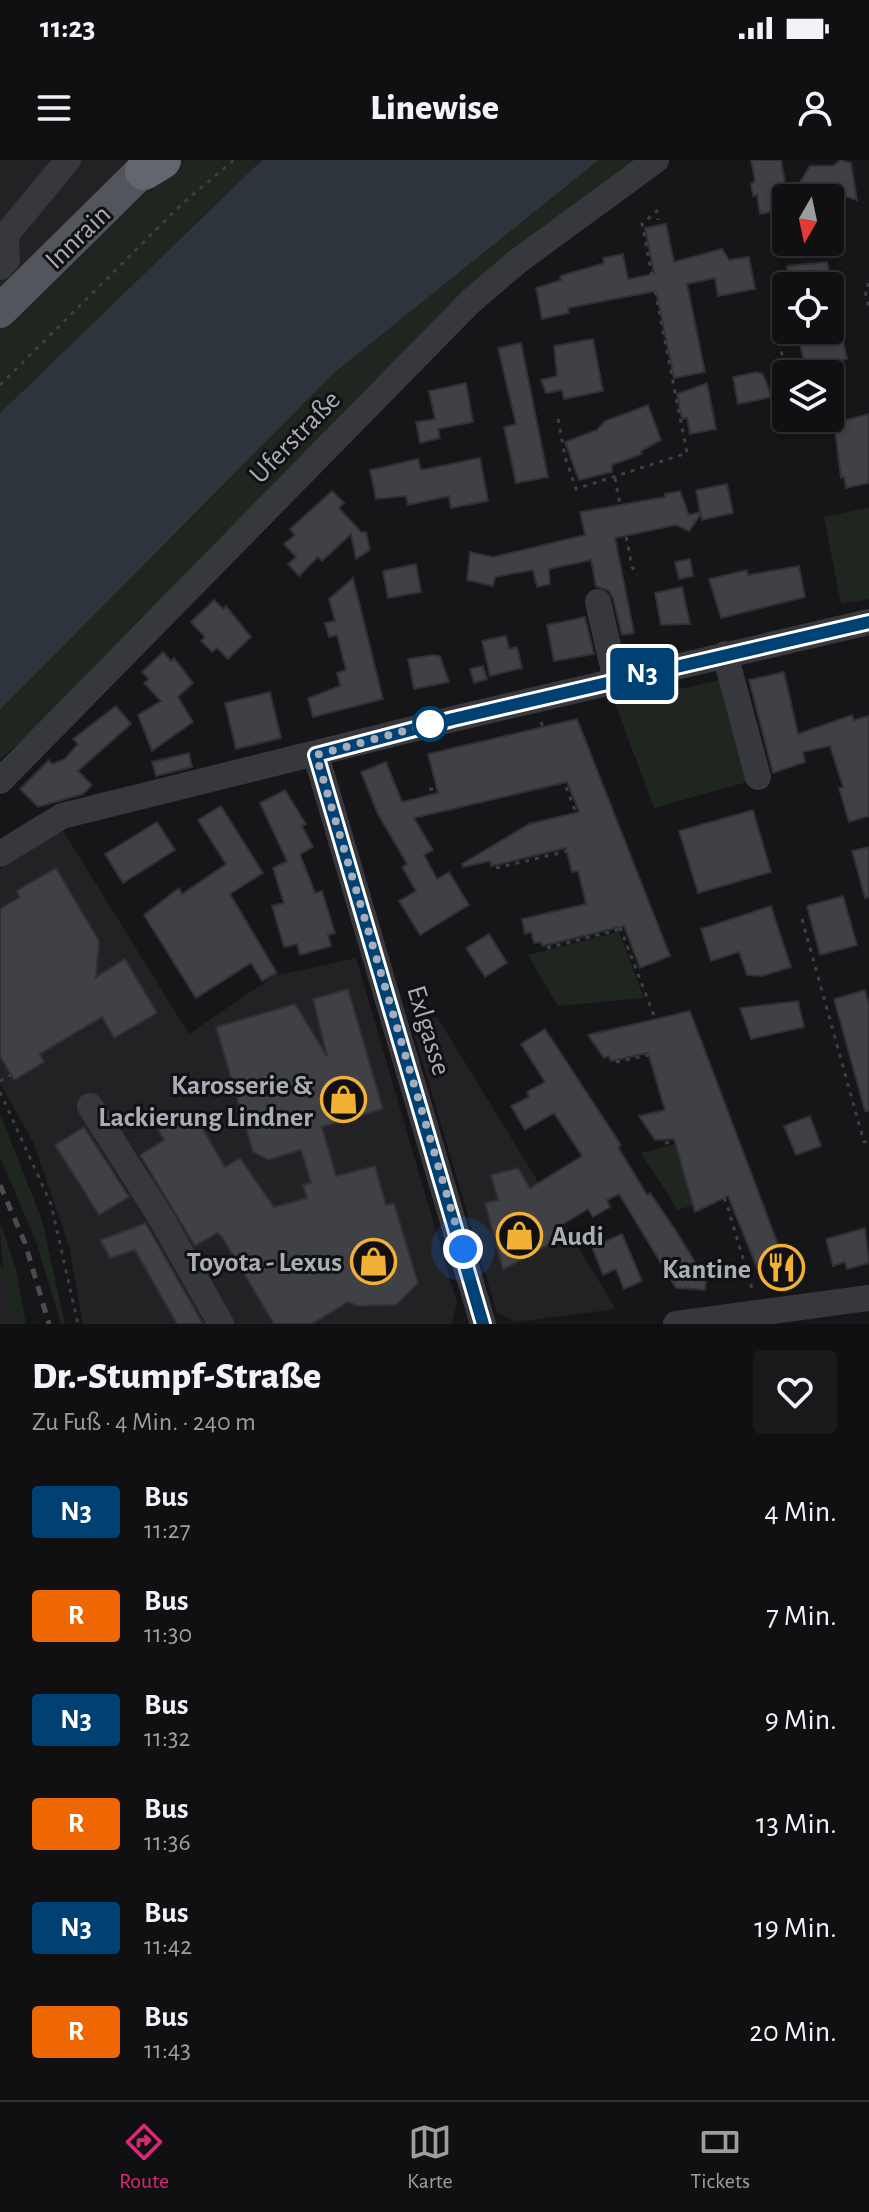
<!DOCTYPE html>
<html lang="de">
<head>
<meta charset="utf-8">
<style>
	:root { --surface:#101012; --page:#19191b; --text:#f1f3f6; --muted:#9c9d9f; --line:#303032; --accent:#db2777 }
	body { margin:0; font-family:"Alegreya Sans",sans-serif; background:var(--page); color:var(--text); height:100vh; display:flex; flex-direction:column; font-size:30px; white-space:nowrap }
	* { box-sizing:border-box; margin:0 }
	p { font-size:26px; color:var(--muted) }
	.icon { flex:none; width:44px; height:44px; fill:none; stroke:currentColor; stroke-width:2; stroke-linecap:round; stroke-linejoin:round }
	.map { position:relative; height:1164px; overflow:hidden }
	.drawer { display:flex; flex-direction:column; background:var(--surface); flex:1 }
	.drawer>* { flex:none }
	.badge { padding:0 16px; border-radius:6px; font-size:28px; line-height:52px }
	.needle { width:52px; rotate:189deg }
	.controls { position:absolute; left:772px; top:24px; display:grid; gap:16px }
	.controls a { display:grid; place-items:center; width:72px; height:72px; border-radius:8px; background:var(--surface); box-shadow:0 4px 12px #0003,0 0 0 2px var(--line); font-size:40px }
	.you { position:absolute; width:40px; height:40px; margin:-20px; border:6px solid #fff; border-radius:50%; background:#1a73e8; box-shadow:0 0 0 12px #1a73e833 }
	.map>.badge { position:absolute; translate:-50% -50%; box-shadow:0 0 0 4px #fff }
	.round { display:grid; place-items:center; flex:none; width:84px; height:84px; border-radius:8px; background:var(--page) }
	.overview { display:flex; align-items:center; justify-content:space-between; height:136px; padding:0 32px }
	h1 { font-size:38px; font-weight:800; line-height:60px }
	ul { padding:0; list-style:none }
	li { display:flex; align-items:center; gap:24px; height:104px; padding:0 32px }
	li div { flex:1 }
	li b { display:block; font-size:30px }
	li em { font-style:normal }
	li .badge { min-width:88px; font-weight:700; text-align:center }
	.status { display:flex; justify-content:space-between; align-items:center; height:56px; padding:0 40px; background:var(--surface); direction:ltr }
	.status svg { height:22px; fill:currentColor }
	header { display:flex; justify-content:space-between; align-items:center; height:104px; padding:0 32px; background:var(--surface); font-size:36px; font-weight:800 }
	.dock { display:flex; justify-content:space-around; align-items:center; height:112px; border-top:2px solid var(--line); background:var(--surface); font-size:22px; color:var(--muted) }
	.dock a { display:grid; justify-items:center; gap:4px }
	.dock .current { color:var(--accent) }
	.map>svg:first-child { display:block }
</style>
</head>
<body>
<div class="status"><b>11:23</b><svg viewBox="0 0 49 12"><path d="M0 12V9h3v3zM5 12V6h3v6zM10 12V3h3v9zM15 12V0h3v12zM26 1h20v11H26zM47 4h2v5h-2z"/></svg></div>
<header><svg class="icon" aria-label="menu" viewBox="0 0 24 24"><path d="M4 6h16M4 12h16M4 18h16"/></svg>Linewise<svg class="icon" aria-label="person" viewBox="0 0 24 24"><circle cx="12" cy="8" r="4"/><path d="M4 21q1-7 8-7t8 7"/></svg></header>
<div class="map">
<svg width="869" height="1164" viewBox="0 0 869 1164">
	<rect width="100%" height="100%" fill="#161618"/>
	<g fill="#222225">
		<polygon points="0,0 184,0 0,176"/>
		<polygon points="62,669 189,874 274,816 356,798 457,1143 452,1164 83,1164 69,1086 34,984 0,923 0,709"/>
		<polygon points="437,857 616,1149 516,1162 497,1153 413,870 421,859"/>
		<polygon points="0,1102 7,1121 9,1164 0,1164"/>
	</g>
	<g fill="#1e261f">
		<polygon points="184,0 262,0 0,253 0,176"/>
		<polygon points="599,0 639,0 85,526 0,599 0,550 334,213"/>
		<polygon points="869,348 869,439 841,444 824,357"/>
		<polygon points="720,520 747,622 654,648 615,543"/>
		<polygon points="619,772 644,838 558,846 528,795"/>
		<polygon points="0,954 42,1060 65,1164 61,1164 36,1081 0,997"/>
		<polygon points="675,984 693,1045 678,1050 641,993"/>
		<path d="M0 1061 16 1110 26 1164H9C7 1129 0 1096 0 1061Z"/>
	</g>
	<polygon fill="#2c353c" points="262,0 599,0 334,213 0,550 0,253"/>
	<g fill="#404145" stroke="#303034" stroke-width="2">
		<polygon points="751,0 781,0 788,38 786,49 760,54 757,35 753,36 751,24 755,21"/>
		<polygon points="840,0 851,3 857,40 844,36 836,42 830,41 830,38 790,38 810,6 833,6"/>
		<polygon points="666,64 674,102 722,89 729,100 749,97 755,129 718,136 715,118 687,124 705,212 674,218 656,131 568,148 569,153 542,159 536,128 561,120 560,116 604,103 603,98 623,94 628,119 654,114 645,68"/>
		<polygon points="827,102 832,126 791,126 787,106"/>
		<polygon points="797,170 841,170 847,199 805,207"/>
		<polygon points="593,179 603,231 564,239 562,230 546,233 541,220 557,216 554,186"/>
		<polygon points="521,183 548,317 516,323 504,267 516,264 498,188"/>
		<polygon points="757,212 763,214 772,237 738,244 733,217"/>
		<polygon points="466,223 473,262 438,269 440,278 420,283 416,262 435,259 429,231"/>
		<polygon points="707,223 716,269 690,274 687,258 682,259 677,234"/>
		<polygon points="648,245 661,280 641,291 642,294 612,305 612,312 579,320 565,282 597,270 605,261"/>
		<polygon points="869,254 869,323 846,328 844,317 841,318 834,263"/>
		<polygon points="480,298 488,341 451,348 449,336 408,345 406,336 376,339 370,310 418,299 421,310"/>
		<polygon points="727,324 733,353 702,360 701,354 689,371 676,365 615,378 634,473 622,475 613,438 609,431 596,426 591,400 549,409 550,424 537,427 533,410 495,417 493,426 467,420 470,392 493,397 585,375 580,352 665,337 665,334 680,331 689,355 700,352 696,330"/>
		<polygon points="332,331 344,343 339,348 361,372 366,372 370,390 356,399 351,374 322,401 318,397 299,416 288,404 296,397 284,384 295,375 290,369"/>
		<polygon points="690,399 693,416 679,419 675,402"/>
		<polygon points="416,404 421,432 388,438 383,411"/>
		<polygon points="799,406 805,437 721,458 709,419 747,410 748,415"/>
		<polygon points="353,418 383,539 313,557 308,538 340,526 337,513 346,510 337,475 329,477 325,463 335,461 329,439"/>
		<polygon points="682,427 690,464 661,465 655,433"/>
		<polygon points="214,440 223,449 226,446 251,477 228,499 217,488 212,492 201,481 205,477 191,462"/>
		<polygon points="585,457 594,494 554,501 547,465"/>
		<polygon points="506,476 509,489 517,487 522,508 490,516 482,481"/>
		<polygon points="163,492 171,501 174,498 193,523 178,537 193,562 152,591 138,555 161,541 144,523 149,519 142,512"/>
		<polygon points="432,495 440,496 449,522 414,529 408,499"/>
		<polygon points="483,506 487,519 474,523 470,509"/>
		<polygon points="784,512 798,574 852,555 854,560 869,556 869,656 849,662 839,628 843,627 830,586 803,592 805,602 773,613 749,520"/>
		<polygon points="270,532 281,578 236,589 225,543"/>
		<polygon points="116,546 131,564 78,611 92,625 83,634 38,647 20,629 49,600 52,604 65,599 78,584 73,579"/>
		<polygon points="577,559 670,796 640,808 624,766 542,786 541,782 534,783 531,772 525,774 522,759 586,744 578,711 572,712 566,688 491,706 490,701 463,707 462,704 529,664 579,652 567,622 414,658 433,690 424,695 437,719 449,712 469,745 420,775 399,741 416,731 402,707 407,704 378,654 361,612 386,602 402,642 438,633 428,594"/>
		<polygon points="189,593 192,607 156,616 152,602"/>
		<polygon points="285,630 306,664 302,666 313,687 300,694 315,733 322,731 335,773 328,775 331,786 300,795 297,784 284,787 272,746 284,743 273,708 287,701 260,643"/>
		<polygon points="221,646 263,713 230,734 277,813 262,821 251,803 196,838 144,755 179,728 182,734 226,704 198,660"/>
		<polygon points="753,650 771,712 698,733 679,671"/>
		<polygon points="157,662 175,690 123,723 105,694"/>
		<polygon points="869,687 869,737 865,738 852,691"/>
		<polygon points="56,708 99,781 96,817 125,799 157,853 114,878 102,857 40,894 44,902 14,920 0,896 0,749 20,737 16,731"/>
		<polygon points="843,736 857,785 820,795 807,746"/>
		<polygon points="771,746 791,807 762,816 747,815 739,792 711,801 701,769"/>
		<polygon points="489,774 507,803 485,817 466,788"/>
		<polygon points="348,829 383,949 322,967 336,1016 375,1006 386,1045 394,1043 418,1123 396,1145 357,1146 348,1142 312,1164 274,1164 222,1077 217,1073 195,1086 140,995 164,980 158,970 192,950 225,1007 240,998 274,1047 307,1038 303,1025 311,1023 301,990 268,1000 253,992 216,867 295,844 327,896 313,839"/>
		<polygon points="865,830 869,845 869,951 865,951 834,839"/>
		<polygon points="798,841 804,867 751,879 740,848"/>
		<polygon points="690,851 779,1087 786,1084 798,1115 762,1120 728,1036 695,1052 674,979 655,980 639,956 665,950 648,893 611,901 609,896 604,898 588,875"/>
		<polygon points="545,869 621,985 618,987 647,1035 650,1033 676,1071 706,1120 705,1130 676,1128 619,1034 607,1040 610,1047 593,1057 588,1049 555,1069 560,1078 503,1110 485,1043 498,1040 491,1015 518,1008 530,1028 582,996 554,953 525,970 511,946 529,937 527,932 545,922 521,884"/>
		<polygon points="810,956 821,986 796,995 784,966"/>
		<polygon points="84,967 129,1037 99,1055 55,985"/>
		<polygon points="146,1063 146,1064 203,1164 177,1164 135,1090 110,1098 100,1080"/>
		<polygon points="865,1068 869,1103 847,1109 845,1102 833,1106 826,1079"/>
		<polygon points="622,1074 642,1121 624,1129 616,1109 603,1115 592,1087"/>
	</g>
	<g fill="none" stroke-linecap="round" stroke-linejoin="round">
		<g stroke="#3d3f44" stroke-width="3" stroke-dasharray="4 6" stroke-linecap="butt">
			<polyline points="869,123 865,130 869,150"/>
			<polyline points="786,169 777,171 786,214"/>
			<polyline points="0,225 183,43 234,0"/>
			<polyline points="797,258 797,261"/>
			<polyline points="558,259 565,297 576,329 687,293 642,64 657,51 658,60"/>
			<polyline points="615,318 632,407 638,415"/>
			<polyline points="541,562 728,1048 753,1132"/>
			<polyline points="429,629 444,630 557,604"/>
			<polyline points="496,708 589,686"/>
			<polyline points="802,759 864,982 869,981"/>
			<polyline points="547,788 621,769"/>
			<polyline points="616,902 668,891"/>
			<polyline points="0,921 11,915"/>
			<polyline points="0,932 51,1044 78,1164"/>
			<polyline points="665,983 700,976"/>
		</g>
		<g stroke="#37383d" stroke-width="26">
			<polyline points="0,82 68,0"/>
			<polyline points="0,107 7,100 6,75"/>
			<polyline points="598,442 616,520"/>
			<polyline points="725,494 758,617"/>
			<polyline points="316,595 483,1164"/>
			<polyline points="0,621 471,141 518,101 656,0"/>
			<polyline points="0,694 62,656 453,559 869,462"/>
			<polyline points="90,946 160,1056 221,1164"/>
			<polyline points="676,1164 869,1138"/>
		</g>
		<polyline stroke="#53555c" stroke-width="34" points="0,151 153,0"/>
		<polyline stroke="#63666e" stroke-width="38" points="144,11 162,0"/>
		<polyline stroke="#4a4c52" stroke-width="5" stroke-dasharray="10 8" stroke-linecap="butt" points="0,1025 25,1083 49,1164"/>
	</g>
	<g fill="none" stroke-linecap="round" stroke-linejoin="round">
		<defs>
			<polyline id="line" points="483,1164 316,595 453,559 869,462"/>
		</defs>
		<use href="#line" stroke="#fff" stroke-width="18"/>
		<use href="#line" stroke="#004173" stroke-width="12"/>
		<polyline stroke="#a8adb8" stroke-width="8" stroke-dasharray="0 14.4" points="430,564 316,595 463,1089"/>
	</g>
	<defs>
		<symbol id="shop-ring" viewBox="-11 -11 22 22"><circle r="9.5" fill="#111113" stroke="#f2b134" stroke-width="1.5"/><path d="M-5-2.5h2.3a2.7 3.5 0 0 1 5.4 0H5L5.5 6h-11ZM-1.5-2.5h3a1.5 2.3 0 0 0-3 0Z" fill="#f2b134"/></symbol>
		<symbol id="restaurant-ring" viewBox="-11 -11 22 22"><circle r="9.5" fill="#111113" stroke="#f2b134" stroke-width="1.5"/><path d="M-5-6h1v4h1v-4h1v4h1v-4h1v5L-1.5 .5V6h-2V.5L-5-1ZM5-6V6H3V1.5H1.5Q1.5-4 5-6Z" fill="#f2b134"/></symbol>
	</defs>
	<g fill-rule="evenodd">
		<use href="#shop-ring" x="318" y="914" width="51" height="51"/>
		<use href="#shop-ring" x="494" y="1050" width="51" height="51"/>
		<use href="#shop-ring" x="348" y="1076" width="51" height="51"/>
		<use href="#restaurant-ring" x="756" y="1082" width="51" height="51"/>
	</g>
	<circle fill="#fff" stroke="#004173" stroke-width="4" cx="430" cy="564" r="16"/>
	<g text-anchor="middle" stroke-width="6" stroke-linejoin="round" paint-order="stroke">
		<g font-size="28" fill="#a8adb8" stroke="#111113">
			<text transform="translate(77 76) rotate(-44)" y="10">Innrain</text>
			<text transform="translate(294 276) rotate(-46)" y="10">Uferstraße</text>
			<text transform="translate(430 870) rotate(73)" y="10">Exlgasse</text>
		</g>
		<g font-size="28" font-weight="bold" fill="#a8adb8" stroke="#111113" text-anchor="end">
			<text x="313" y="934">Karosserie &amp;<tspan x="313" dy="32">Lackierung Lindner</tspan></text>
			<text x="551" y="1085" text-anchor="start">Audi</text>
			<text x="342" y="1111">Toyota - Lexus</text>
			<text x="751" y="1118">Kantine</text>
		</g>
	</g>
</svg>
<div class="controls">
<a><svg class="needle" viewBox="-14 -14 28 28"><path d="M0-13l5 13h-10z" fill="#e53935"/><path d="M0 13l5-13h-10z" fill="#9c9d9f"/></svg></a>
<a><svg class="icon" aria-label="locate" viewBox="0 0 24 24"><circle cx="12" cy="12" r="6"/><path d="M12 2v4M12 18v4M2 12h4M18 12h4"/></svg></a>
<a><svg class="icon" aria-label="layers" viewBox="0 0 24 24"><path d="M12 4l9 5-9 5-9-5zM3 14l9 5 9-5"/></svg></a>
</div>
<div class="you" style="left:463px;top:1089px"></div>
<b class="badge" style="left:642px;top:514px;background:#004173;color:#fff">N3</b>
</div>
<section class="drawer">
<div class="overview"><div><h1>Dr.-Stumpf-Straße</h1><p>Zu Fuß · 4 Min. · 240 m</p></div><a class="round"><svg class="icon" aria-label="heart" viewBox="0 0 24 24"><path d="M12 20l-8-8c-3-5 5-10 8-4 3-6 11-1 8 4z"/></svg></a></div>
<ul>
<li><span class="badge" style="background:#004173;color:#fff">N3</span><div><b>Bus</b><p>11:27</p></div><em>4 Min.</em></li>
<li><span class="badge" style="background:#ee6700;color:#fff">R</span><div><b>Bus</b><p>11:30</p></div><em>7 Min.</em></li>
<li><span class="badge" style="background:#004173;color:#fff">N3</span><div><b>Bus</b><p>11:32</p></div><em>9 Min.</em></li>
<li><span class="badge" style="background:#ee6700;color:#fff">R</span><div><b>Bus</b><p>11:36</p></div><em>13 Min.</em></li>
<li><span class="badge" style="background:#004173;color:#fff">N3</span><div><b>Bus</b><p>11:42</p></div><em>19 Min.</em></li>
<li><span class="badge" style="background:#ee6700;color:#fff">R</span><div><b>Bus</b><p>11:43</p></div><em>20 Min.</em></li>
</ul>
</section>
<nav class="dock">
<a class="current"><svg class="icon" aria-label="directions" viewBox="0 0 24 24"><path d="M12 3l9 9-9 9-9-9zM9 14v-3h6M13 9l2 2-2 2"/></svg>Route</a>
<a><svg class="icon" aria-label="map" viewBox="0 0 24 24"><path d="M3 6l6-2 6 2 6-2v14l-6 2-6-2-6 2zM9 4v14M15 6v14"/></svg>Karte</a>
<a><svg class="icon" aria-label="tickets" viewBox="0 0 24 24"><path d="M3 7h18v10H3zM15 7v10"/></svg>Tickets</a>
</nav>
</body>
</html>
